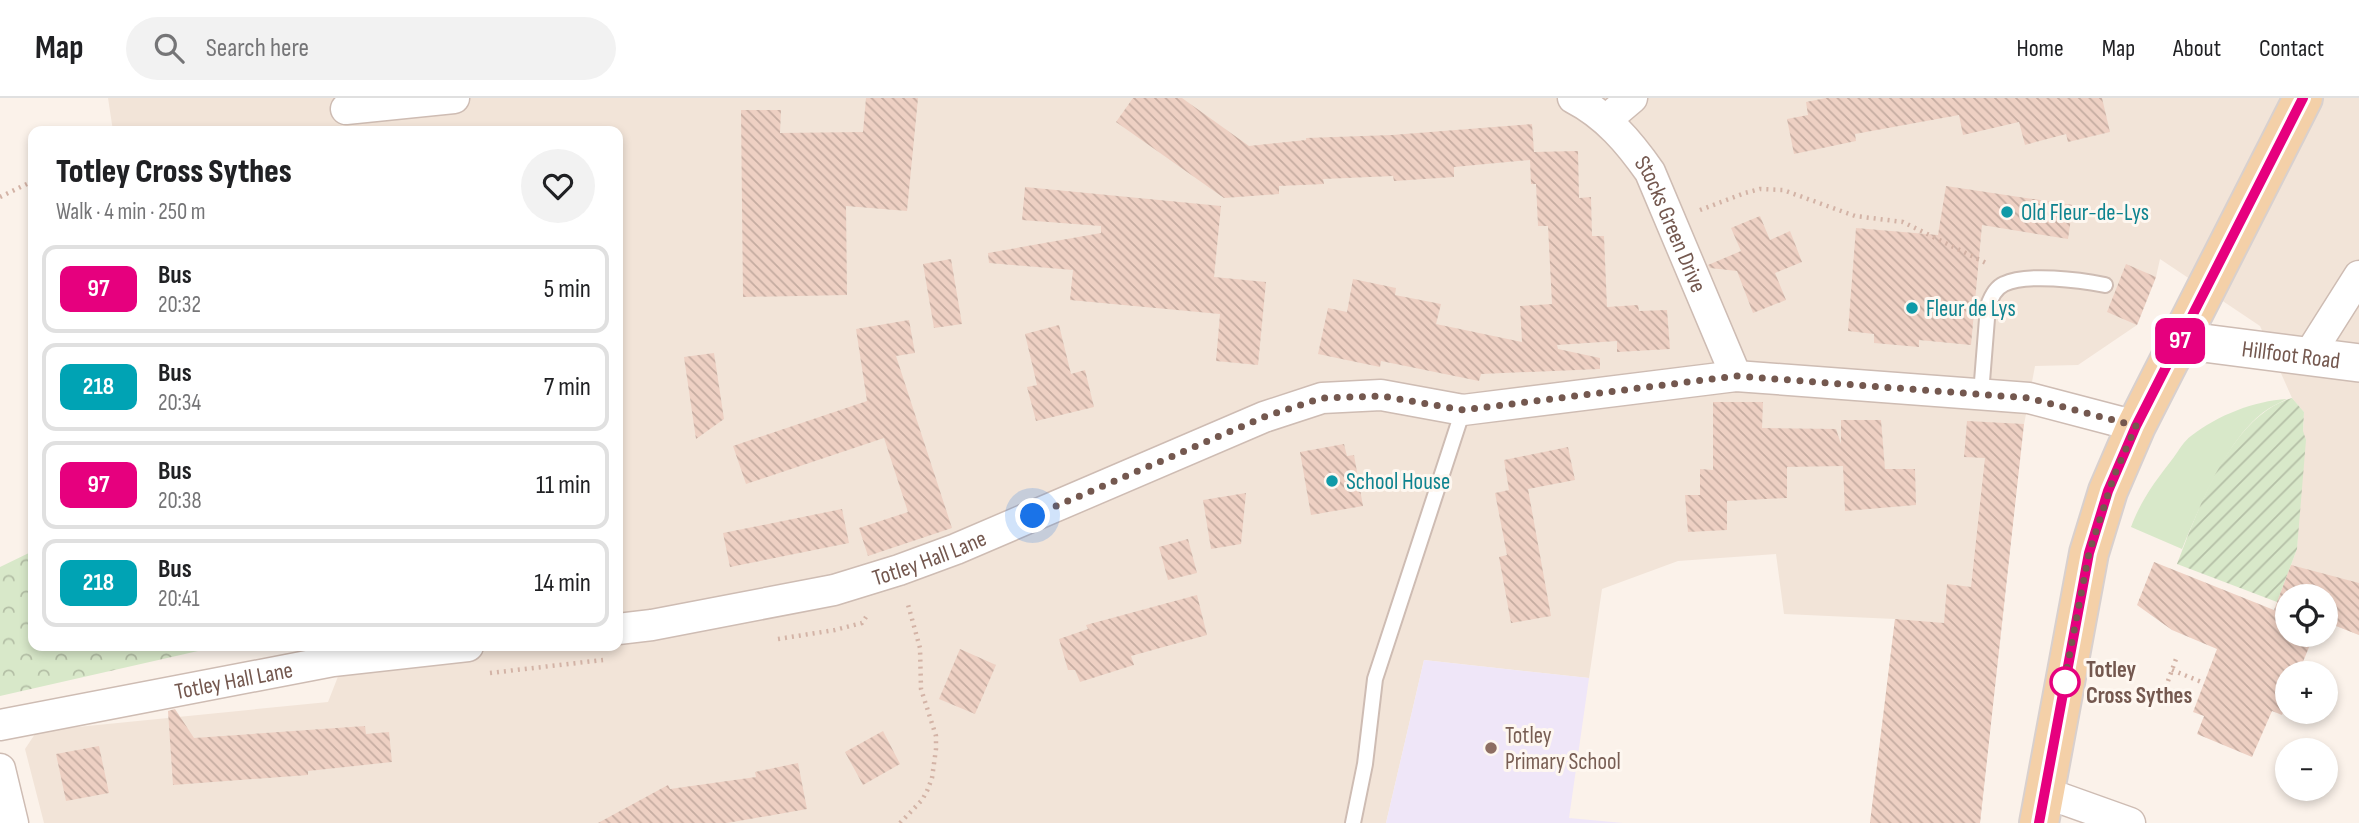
<!DOCTYPE html>
<html lang="en">
<head>
<meta charset="utf-8">
<style>
	:root { --surface:#fff; --page:#f2f2f2; --text:#202124; --muted:#757577; --line:#e0e0e0 }
	body { margin:0; font-family:"Sofia Sans Condensed",sans-serif; background:var(--page); color:var(--text); height:100vh; display:flex; flex-direction:column; font-size:26px; white-space:nowrap }
	* { box-sizing:border-box; margin:0 }
	p { font-size:23px; color:var(--muted) }
	.icon { flex:none; width:38px; height:38px; fill:none; stroke:currentColor; stroke-width:2; stroke-linecap:round; stroke-linejoin:round }
	.map { position:relative; flex:1; overflow:hidden }
	.details { position:absolute; left:28px; top:28px; width:595px; height:525px; display:flex; flex-direction:column; background:var(--surface); border-radius:14px; box-shadow:0 4px 10px #0003 }
	.details>* { flex:none }
	.badge { padding:0 14px; border-radius:10px; font-size:24px; line-height:46px }
	.controls { position:absolute; left:2275px; top:486px; display:grid; gap:14px }
	.controls a { display:grid; place-items:center; width:63px; height:63px; border-radius:50%; background:var(--surface); box-shadow:0 4px 10px #0003; font-size:35px }
	.you { position:absolute; width:35px; height:35px; margin:-18px; border:5px solid #fff; border-radius:50%; background:#1a73e8; box-shadow:0 0 0 10px #1a73e833 }
	.map>.badge { position:absolute; translate:-50% -50%; box-shadow:0 0 0 4px #fff }
	.round { display:grid; place-items:center; flex:none; width:74px; height:74px; border-radius:37px; background:var(--page) }
	.headline { display:flex; align-items:center; justify-content:space-between; height:119px; padding:0 28px }
	h1 { font-size:33px; font-weight:800; line-height:52px }
	ul { padding:0; list-style:none }
	li { display:flex; align-items:center; gap:21px; height:88px; margin:0 14px 10px; padding:0 14px; border:4px solid var(--line); border-radius:14px }
	li div { flex:1 }
	li b { display:block; font-size:26px }
	li em { font-style:normal }
	li .badge { min-width:77px; font-weight:700; text-align:center }
	header { display:flex; align-items:center; gap:42px; box-sizing:border-box; height:98px; padding:0 35px; background:var(--surface); border-bottom:2px solid var(--line) }
	header strong { font-size:33px }
	nav { display:flex; gap:38px; margin-inline-start:auto; font-size:24px }
	.search { width:490px; height:63px; background:var(--page); display:flex; align-items:center; gap:18px; box-sizing:border-box; padding:0 24px; border-radius:38px; color:var(--muted); font-size:26px }
	.map>svg:first-child { display:block }
</style>
</head>
<body>
<header>
<strong>Map</strong>
<div class="search"><svg class="icon" aria-label="search" viewBox="0 0 24 24"><circle cx="10" cy="10" r="6"/><path d="M15 15l6 6"/></svg>Search here</div>
<nav><a>Home</a><a>Map</a><a>About</a><a>Contact</a></nav>
</header>
<div class="map">
<svg width="2359" height="725" viewBox="0 0 2359 725">
	<defs>
		<pattern id="forest-crowns" width="20" height="18" patternUnits="userSpaceOnUse" patternTransform="scale(1.75)"><rect width="20" height="18" fill="#d8e8c9"/><path d="M2 6a3 3 0 1 1 6 0M12 15a3 3 0 1 1 6 0" fill="none" stroke="#b4bfa6"/></pattern>
		<pattern id="garden-furrows" width="10" height="10" patternUnits="userSpaceOnUse" patternTransform="scale(1.75)"><rect width="10" height="10" fill="#d8e8c9"/><path d="M-1 1l2-2M0 10L10 0M9 11l2-2" fill="none" stroke="#b4bfa6"/></pattern>
		<pattern id="building-back-hatch" width="6" height="6" patternUnits="userSpaceOnUse" patternTransform="scale(1.75)"><rect width="6" height="6" fill="#eed0c3"/><path d="M-1 5l2 2M0 0l6 6M5-1l2 2" fill="none" stroke="#c5aca1"/></pattern>
	</defs>
	<rect width="100%" height="100%" fill="#fbf2ea"/>
	<polygon fill="#f2e4d8" points="108,0 2359,0 2359,537 2326,524 2326,499 2287,499 2287,507 2277,504 2297,451 2304,314 2292,300 2260,228 2160,161 2156,179 2137,227 2078,267 2035,268 2023,332 1980,725 1870,725 1895,521 1784,516 1776,456 1678,463 1602,491 1589,580 1424,562 1386,725 44,725 25,651 37,633 328,604 350,548 618,548 618,33 113,33"/>
	<polygon fill="#efe6f8" points="1424,562 1589,580 1569,720 1623,725 1386,725"/>
	<path fill="#d8e8c9" d="M2287 301C2281 304 2274 307 2268 311 2228 337 2200 408 2182 451L2131 429C2141 402 2156 382 2174 359 2179 352 2184 343 2191 338 2218 317 2254 303 2287 301Z"/>
	<polygon fill="url(#forest-crowns)" points="33,453 33,548 220,548 0,598 0,469"/>
	<path fill="url(#garden-furrows)" d="M2292 300 2304 314 2303 333 2306 342 2297 451 2277 504 2177 466C2198 412 2230 318 2292 300Z"/>
	<g fill="url(#building-back-hatch)">
		<polygon points="866,0 918,0 907,113 846,108 847,197 743,199 741,12 781,12 780,35 863,34"/>
		<polygon points="1133,0 1182,0 1249,48 1306,42 1306,40 1392,37 1532,26 1534,54 1578,53 1579,100 1591,99 1592,138 1604,138 1607,209 1638,207 1639,213 1667,212 1670,251 1617,254 1617,243 1557,247 1558,251 1600,260 1600,271 1481,276 1479,283 1381,263 1380,269 1318,256 1328,210 1347,214 1353,181 1396,190 1395,197 1441,206 1436,226 1522,244 1520,208 1552,206 1548,128 1538,128 1536,86 1531,86 1530,62 1454,69 1454,79 1394,83 1393,78 1323,81 1324,86 1279,88 1279,96 1224,100 1116,24"/>
		<polygon points="1826,0 2102,0 2110,34 2068,44 2066,36 2025,47 2019,24 1963,37 1959,17 1855,36 1856,43 1794,56 1787,21 1808,17 1806,4"/>
		<polygon points="1946,88 2073,107 2068,141 1982,127 1971,247 1919,242 1919,249 1874,245 1874,236 1848,233 1856,130 1938,137"/>
		<polygon points="1025,89 1221,108 1214,179 1266,184 1258,267 1216,263 1220,216 1070,202 1073,172 989,165 988,155 1101,135 1101,128 1022,122"/>
		<polygon points="1760,118 1770,142 1790,133 1802,164 1775,175 1786,202 1753,215 1737,173 1710,170 1708,167 1741,153 1731,130"/>
		<polygon points="951,161 962,226 934,230 923,166"/>
		<polygon points="2126,166 2156,179 2137,227 2107,214"/>
		<polygon points="909,222 915,255 896,258 952,430 868,458 859,430 908,414 884,340 746,386 733,348 867,303 856,231"/>
		<polygon points="1059,227 1071,276 1085,272 1094,309 1036,323 1027,289 1037,287 1025,236"/>
		<polygon points="714,255 724,321 696,341 684,259"/>
		<polygon points="1713,304 1763,304 1762,330 1836,331 1841,346 1841,322 1881,322 1885,371 1915,371 1916,407 1845,413 1843,368 1787,369 1787,400 1727,403 1727,432 1688,434 1685,397 1700,397 1700,371 1713,372"/>
		<polygon points="1967,323 2024,326 1980,725 1870,725 1895,521 1944,525 1947,486 1971,489 1985,360 1964,359"/>
		<polygon points="1344,346 1347,358 1354,357 1363,408 1311,417 1300,354"/>
		<polygon points="1568,349 1575,382 1528,391 1551,518 1511,525 1499,459 1507,457 1495,395 1509,392 1504,362"/>
		<polygon points="1246,395 1241,446 1211,451 1203,402"/>
		<polygon points="842,411 849,445 730,469 723,435"/>
		<polygon points="1188,441 1197,475 1168,482 1159,449"/>
		<polygon points="2154,464 2274,512 2291,467 2359,485 2359,537 2326,524 2326,499 2287,499 2287,537 2314,537 2298,576 2287,576 2287,603 2282,617 2272,613 2252,659 2197,636 2204,618 2193,614 2217,551 2172,532 2137,507"/>
		<polygon points="1197,497 1207,537 1131,558 1134,567 1080,584 1075,572 1068,572 1059,541 1088,531 1086,527"/>
		<polygon points="960,551 996,567 975,616 939,601"/>
		<polygon points="175,611 194,640 365,628 366,636 389,634 392,664 308,673 308,677 173,687 168,613"/>
		<polygon points="883,633 900,666 863,687 845,654"/>
		<polygon points="99,648 109,695 66,703 56,656"/>
		<polygon points="798,665 807,711 727,725 598,725 668,687 670,691 756,679 755,674"/>
	</g>
	<g fill="none" stroke-linecap="round" stroke-linejoin="round">
		<defs>
			<g id="service">
				<path d="M1981 296 1988 208C1991 199 1995 190 2004 186 2027 175 2080 182 2105 187"/>
				<polyline points="1353,725 1365,666 1375,581 1463,312"/>
			</g>
			<g id="minor">
				<path id="s1" d="M1573 0C1606 17 1629 44 1650 74L1736 278"/>
				<polyline points="346,11 454,0"/>
				<polyline points="1606,22 1632,0"/>
				<polyline points="2309,257 2359,178"/>
				<path id="s2" d="M618 531 652 527 834 492 899 472 956 451 1264 319 1322 300 1381 297 1463 312 1736 278 2029 300 2136 328"/>
				<path id="s3" d="M0 627 333 563 468 548"/>
				<polyline points="0,671 13,725"/>
				<polyline points="2046,695 2130,725"/>
			</g>
			<g id="tertiary">
				<path id="s4" d="M2180 242 2359 265"/>
			</g>
			<polyline id="primary" points="2039,725 2089,455 2108,393 2136,328 2303,0"/>
		</defs>
		<use href="#service" stroke="#cebcb3" stroke-width="18"/>
		<use href="#minor" stroke="#cebcb3" stroke-width="33"/>
		<use href="#tertiary" stroke="#cebcb3" stroke-width="40"/>
		<use href="#primary" stroke="#d8d0ce" stroke-width="42"/>
		<g stroke="#d3b3a6" stroke-width="4.5" stroke-dasharray="2 5" stroke-linecap="butt">
			<polyline points="0,99 33,83"/>
			<polyline points="1700,112 1745,95 1760,91 1783,92 1855,118 1903,124 1988,166"/>
			<polyline points="778,541 835,532 862,525 866,519"/>
			<polyline points="2172,572 2204,585"/>
			<polyline points="490,575 603,562"/>
			<polyline points="2168,583 2176,561"/>
			<polyline points="900,725 922,702 927,693 932,680 936,651 936,638 921,591 920,550 907,503"/>
		</g>
		<use href="#service" stroke="#fff" stroke-width="14"/>
		<use href="#minor" stroke="#fff" stroke-width="30"/>
		<use href="#tertiary" stroke="#fff" stroke-width="37"/>
		<use href="#primary" stroke="#f4d0a8" stroke-width="38"/>
	</g>
	<g fill="none" stroke-linecap="round" stroke-linejoin="round">
		<defs>
			<polyline id="line" points="2039,725 2089,455 2108,393 2136,328 2303,0"/>
		</defs>
		<use href="#line" stroke="#fff" stroke-width="16"/>
		<use href="#line" stroke="#e6007e" stroke-width="10"/>
		<polyline stroke="#74584f" stroke-width="7" stroke-dasharray="0 12.6" points="1033,418 1264,319 1322,300 1381,298 1463,312 1736,278 2029,300 2136,328 2114,378 2089,455 2062,596 2065,584"/>
	</g>
	<g fill="#0f9aa8" stroke="#fef7f0" stroke-width="2.5">
		<circle cx="2007" cy="114" r="7"/>
		<circle cx="1912" cy="210" r="7"/>
		<circle cx="1332" cy="383" r="7"/>
	</g>
	<circle fill="#fff" stroke="#e6007e" stroke-width="3.5" cx="2065" cy="584" r="14"/>
	<circle fill="#8d6e63" stroke="#fef7f0" stroke-width="2.5" cx="1491" cy="650" r="7"/>
	<g text-anchor="middle" stroke-width="6" stroke-linejoin="round" paint-order="stroke">
		<g font-size="23" fill="#0d838f" stroke="#fef7f0" text-anchor="start">
			<text x="2021" y="122">Old Fleur-de-Lys</text>
			<text x="1926" y="218">Fleur de Lys</text>
			<text x="1346" y="391">School House</text>
		</g>
		<g font-size="23" fill="#74584f" stroke="#fef7f0">
			<text dy="8" stroke="none"><textPath href="#s1" startOffset="164">Stocks Green Drive</textPath></text>
			<text dy="8" stroke="none"><textPath href="#s4" startOffset="112">Hillfoot Road</textPath></text>
			<text dy="8" stroke="none"><textPath href="#s2" startOffset="320">Totley Hall Lane</textPath></text>
			<text dy="8" stroke="none"><textPath href="#s3" startOffset="238">Totley Hall Lane</textPath></text>
		</g>
		<g font-size="23" font-weight="bold" fill="#74584f" stroke="#fef7f0" text-anchor="start">
			<text x="2086" y="579">Totley<tspan x="2086" dy="26">Cross Sythes</tspan></text>
		</g>
		<g font-size="23" fill="#785e54" stroke="#fef7f0" text-anchor="start">
			<text x="1505" y="645">Totley<tspan x="1505" dy="26">Primary School</tspan></text>
		</g>
	</g>
</svg>
<div class="controls">
<a><svg class="icon" aria-label="locate" viewBox="0 0 24 24"><circle cx="12" cy="12" r="6"/><path d="M12 2v4M12 18v4M2 12h4M18 12h4"/></svg></a>
<a>+</a>
<a>−</a>
</div>
<div class="you" style="left:1033px;top:418px"></div>
<b class="badge" style="left:2180px;top:243px;background:#e6007e;color:#fff">97</b>
<section class="details">
<div class="headline"><div><h1>Totley Cross Sythes</h1><p>Walk · 4 min · 250 m</p></div><a class="round"><svg class="icon" aria-label="heart" viewBox="0 0 24 24"><path d="M12 20l-8-8c-3-5 5-10 8-4 3-6 11-1 8 4z"/></svg></a></div>
<ul>
<li><span class="badge" style="background:#e6007e;color:#fff">97</span><div><b>Bus</b><p>20:32</p></div><em>5 min</em></li>
<li><span class="badge" style="background:#00a3b4;color:#fff">218</span><div><b>Bus</b><p>20:34</p></div><em>7 min</em></li>
<li><span class="badge" style="background:#e6007e;color:#fff">97</span><div><b>Bus</b><p>20:38</p></div><em>11 min</em></li>
<li><span class="badge" style="background:#00a3b4;color:#fff">218</span><div><b>Bus</b><p>20:41</p></div><em>14 min</em></li>
</ul>
</section>
</div>
</body>
</html>
